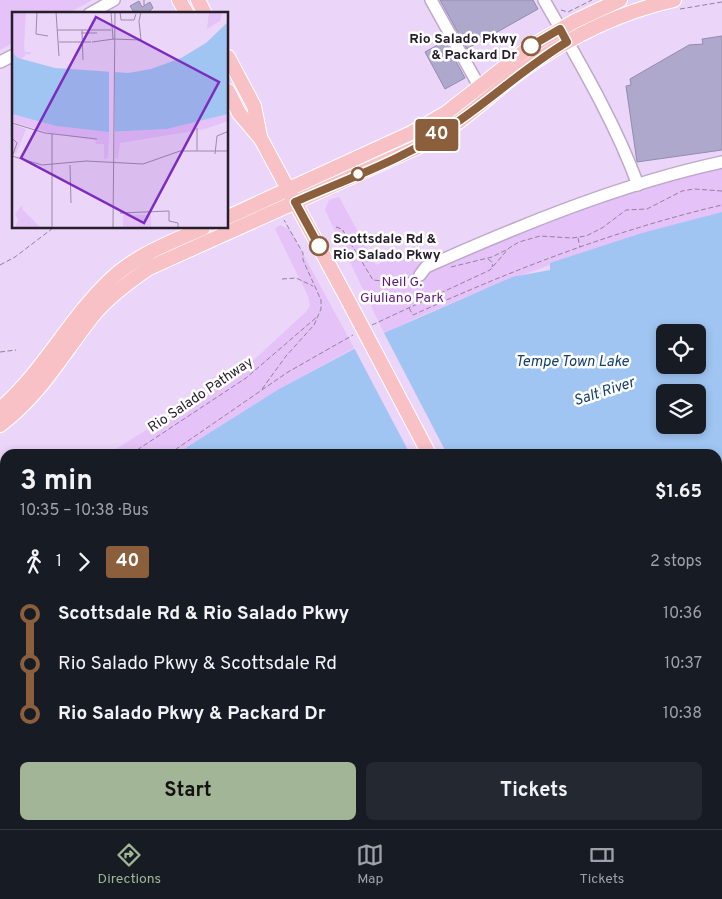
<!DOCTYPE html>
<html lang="en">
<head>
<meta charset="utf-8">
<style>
	:root { --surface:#171b24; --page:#242831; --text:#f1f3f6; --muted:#9ea1a6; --line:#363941; --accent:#a3b597 }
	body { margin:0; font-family:Overpass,sans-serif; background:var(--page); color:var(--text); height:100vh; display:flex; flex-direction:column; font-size:19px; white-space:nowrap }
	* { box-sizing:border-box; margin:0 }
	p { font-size:16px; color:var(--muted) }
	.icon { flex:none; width:28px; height:28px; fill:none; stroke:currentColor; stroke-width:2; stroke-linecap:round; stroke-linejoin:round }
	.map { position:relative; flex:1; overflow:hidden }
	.details { position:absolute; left:0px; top:449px; width:722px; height:381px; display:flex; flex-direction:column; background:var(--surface); border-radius:15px 15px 0 0; box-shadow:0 2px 8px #0003 }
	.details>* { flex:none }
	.badge { padding:0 10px; border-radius:4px; font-size:18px; line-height:32px }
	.controls { position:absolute; left:656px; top:324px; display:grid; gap:10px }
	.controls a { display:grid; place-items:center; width:50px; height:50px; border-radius:8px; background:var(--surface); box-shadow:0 2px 8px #0003; font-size:25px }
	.map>.badge { position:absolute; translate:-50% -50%; box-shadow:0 0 0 2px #fff }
	.legs { display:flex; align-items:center; gap:8px; height:55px; padding:0 20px; font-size:16px }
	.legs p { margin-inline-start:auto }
	.headline { display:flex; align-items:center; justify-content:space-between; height:85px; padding:0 20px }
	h1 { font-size:28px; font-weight:700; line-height:38px }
	.primary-button { display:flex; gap:10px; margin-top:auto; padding:10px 20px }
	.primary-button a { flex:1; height:58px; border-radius:8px; background:var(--accent); color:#111; font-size:20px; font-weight:700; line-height:58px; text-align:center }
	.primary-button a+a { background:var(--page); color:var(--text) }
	ul { padding:0 20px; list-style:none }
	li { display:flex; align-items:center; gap:18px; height:50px; font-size:19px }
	li i { display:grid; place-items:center; width:8px; height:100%; margin:0 6px; background:currentColor }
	li i::after { content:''; width:12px; height:12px; margin:-6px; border:4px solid; border-radius:50%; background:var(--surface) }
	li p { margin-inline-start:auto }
	li:first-child i { background:linear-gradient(#0000 50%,currentColor 0) }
	li:last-child i { background:linear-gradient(currentColor 50%,#0000 0) }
	.tab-bar { display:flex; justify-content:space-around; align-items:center; height:70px; border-top:1px solid var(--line); background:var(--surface); font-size:14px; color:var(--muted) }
	.tab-bar a { display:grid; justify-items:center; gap:2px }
	.tab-bar .selected { color:var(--accent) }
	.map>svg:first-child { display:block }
</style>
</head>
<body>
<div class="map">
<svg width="722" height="829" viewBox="0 0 722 829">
	<rect width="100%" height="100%" fill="#ebd5f8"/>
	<g fill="#e5c2f8">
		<polygon points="0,0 92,0 67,14 14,14 14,42 0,50"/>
		<path d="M722 166V212C604 244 494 281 384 333L325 210 329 200 339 197 376 265 414 246 424 263 522 223Z"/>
		<polygon points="280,225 290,230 354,348 279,389 176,454 108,454 246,367 306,312 310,306 308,296 275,229"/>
		<polygon points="5,539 5,586 0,591 0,543"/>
	</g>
	<g fill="#a0c5f3" fill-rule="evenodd">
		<path d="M722 212V516L718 517V454H176L279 389 384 333 512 277 550 270V263L642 233ZM665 332H698V365H665ZM665 392H698V425H665Z"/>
		<polygon points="5,586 5,825 251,825 248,829 0,829 0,591"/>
	</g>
	<polygon fill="#ebd5f8" points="383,331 447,454 410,454 353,346"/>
	<g fill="#aea8cc" stroke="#928caf">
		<polygon points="440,0 533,0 538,9 467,49"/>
		<polygon points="139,1 142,7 150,2 153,8 146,14 132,14 134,12 130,6"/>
		<polygon points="722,36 722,150 637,162 626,86 631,85 630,79 689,45 703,44 702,39"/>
		<polygon points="445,41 465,78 445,89 425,52"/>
	</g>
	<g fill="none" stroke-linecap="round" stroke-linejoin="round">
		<defs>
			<g id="minor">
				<polyline points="431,0 479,86"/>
				<path d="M544 0C577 58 615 122 638 185"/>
				<polyline points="89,14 114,0"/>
				<polyline points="0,62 14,55"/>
				<path d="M420 275 426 267C521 225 620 184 722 162"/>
				<polyline points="718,657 722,666"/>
				<polyline points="718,682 722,680"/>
				<polyline points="718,734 722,732"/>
				<polyline points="718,758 722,756"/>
				<polyline points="487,825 490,829"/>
				<polyline points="568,825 570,829"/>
				<polyline points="593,825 594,829"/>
				<polyline points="461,829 465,825"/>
				<polyline points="498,829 502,825"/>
			</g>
			<g id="major">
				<polyline points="179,0 187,14"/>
				<polyline points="198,0 205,14"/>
				<polyline points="228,57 254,106 260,136"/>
				<polyline points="228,91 239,113 261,139 351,306"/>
				<polyline points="228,217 411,133 446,113 530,47 575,21 620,0"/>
				<path d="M0 409C43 372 69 319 110 280 136 255 171 242 203 228"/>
				<path d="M0 425C42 394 64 351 96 312 112 294 130 281 149 268L418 147C431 139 445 132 457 123 480 106 500 87 523 70 568 38 620 12 674 0"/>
				<polyline points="611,825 614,829"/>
				<polyline points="635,825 637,829"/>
			</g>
		</defs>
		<use href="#minor" stroke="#bea9ca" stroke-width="14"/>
		<use href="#major" stroke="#fff" stroke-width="16"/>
		<g stroke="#92829b" stroke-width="1" stroke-dasharray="5 2.5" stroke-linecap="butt">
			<polyline points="144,5 144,0"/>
			<polyline points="680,9 722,2"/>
			<polyline points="561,10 568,12 592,0"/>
			<polyline points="336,227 342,229 373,280 392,282 410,277"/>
			<polyline points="578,238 580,247"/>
			<polyline points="488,259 493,263 492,267"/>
			<polyline points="0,265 15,257 53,228"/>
			<polyline points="451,267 492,257 508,249"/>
			<polyline points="282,279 296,278 313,286"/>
			<path d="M409 308 413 315C512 270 615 230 722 205"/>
			<polyline points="372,325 490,270 509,248 519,242 540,236 572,238 586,236 602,228 626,210 647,209 682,191 694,189 722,191"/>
			<polyline points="0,352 16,350"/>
			<polyline points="262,389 286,356 314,325 321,309 321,300 303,260 303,253 284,220"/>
			<polyline points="131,454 246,378 318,316"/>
			<polyline points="169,454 288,372 353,335"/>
			<polyline points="718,523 722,522"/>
			<polyline points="718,548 722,547"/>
			<polyline points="0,556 5,551"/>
			<polyline points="722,558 722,564"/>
			<polyline points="720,562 720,568"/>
			<polyline points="0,570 5,561"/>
			<polyline points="0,586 5,582"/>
			<polyline points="372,825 378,829"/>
			<polyline points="409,825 414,829"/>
			<polyline points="258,829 261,825"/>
			<polyline points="269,829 271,825"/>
			<polyline points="287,829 290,825"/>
		</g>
		<use href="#minor" stroke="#fff" stroke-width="11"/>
		<use href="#major" stroke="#f7c1c6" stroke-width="14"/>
		<defs>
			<polyline id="major-bridge" points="351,306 429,454"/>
		</defs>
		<use href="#major-bridge" stroke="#fff" stroke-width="16" stroke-linecap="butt"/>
		<use href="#major-bridge" stroke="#f7c1c6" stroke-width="14"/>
	</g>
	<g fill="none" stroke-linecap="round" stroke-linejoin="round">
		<defs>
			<path id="line-1" d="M319 246 295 202C349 178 408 158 456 123 494 97 527 66 567 42L560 29 531 46"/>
		</defs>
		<use href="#line-1" stroke="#fff" stroke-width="11"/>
		<use href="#line-1" stroke="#8b5e3c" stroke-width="8"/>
	</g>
	<g fill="#fff" stroke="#8b5e3c" stroke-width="2.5">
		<circle cx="531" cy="46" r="9"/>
		<circle cx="358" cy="174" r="6"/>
		<circle cx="319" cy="246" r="9"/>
	</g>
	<g text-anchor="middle" stroke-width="5" stroke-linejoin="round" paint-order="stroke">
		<g font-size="14" font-weight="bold" fill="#261e2b" stroke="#fff" text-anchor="end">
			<text x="517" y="43">Rio Salado Pkwy<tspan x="517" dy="16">&amp; Packard Dr</tspan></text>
			<text x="333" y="243" text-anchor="start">Scottsdale Rd &amp;<tspan x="333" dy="16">Rio Salado Pkwy</tspan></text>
		</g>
		<g font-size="14" fill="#5d1979" stroke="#fff">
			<text x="402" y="286">Neil G.<tspan x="402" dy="16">Giuliano Park</tspan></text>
		</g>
		<g font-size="14" fill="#261e2b" stroke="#fff">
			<text transform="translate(200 394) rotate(-34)" y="5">Rio Salado Pathway</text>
		</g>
		<g font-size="15" font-style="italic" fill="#133f6e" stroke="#fff">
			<text x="572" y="366">Tempe Town Lake</text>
			<text transform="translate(604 391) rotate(-18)" y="5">Salt River</text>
		</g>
	</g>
	<g transform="translate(12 12)">
		<rect width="216" height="216" fill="#ebd5f8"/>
		<path d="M0 0H14L12 34 13 40H19L18 43 11 41 14 43 9 47 0 44ZM197 0H210L208 9 195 17ZM0 102 44 114 97 120 96 146 92 147V132H84L83 128 43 122 0 110ZM216 102V109L193 117 108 131 106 147 103 146V120L155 117ZM0 112 14 117 4 142 0 140ZM10 193 11 198 29 216H3L6 208 3 202ZM111 203H139V216H111Z" fill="#e5c2f8"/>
		<path d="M216 10V102L155 117 97 120 44 114 0 102V41L6 46 43 56 116 61 139 57 169 46 194 31Z" fill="#a0c5f3"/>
		<path d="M97 59H103V123L97 122Z" fill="#ebd5f8"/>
		<path fill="none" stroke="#9c8ca6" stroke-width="1" d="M25 0 24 22 36 24M44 0 47 44M99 0 101 27M108 0 109 8H122L124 2M45 18H99M70 18 71 48M69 21H85M101 27 129 28 127 9 129 0M47 30H79M80 30 102 27M0 111 33 121 85 127M185 116V139M40 122V216M0 126 5 131 0 145M203 142 205 124 217 119M0 144 30 153 74 149 131 152 168 139H217M58 153 59 191M108 201 157 199V209L166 211V216M101 216 103 0"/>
		<path fill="#7b2cbf" fill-opacity="0.15" stroke="#7b2cbf" stroke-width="2.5" d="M84 5 207 70 132 211 9 146Z"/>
		<rect width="216" height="216" fill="none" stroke="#261e2b" stroke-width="2.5"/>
	</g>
</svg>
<div class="controls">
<a><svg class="icon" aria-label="locate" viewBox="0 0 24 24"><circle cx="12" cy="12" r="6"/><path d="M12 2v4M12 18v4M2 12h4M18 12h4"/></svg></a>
<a><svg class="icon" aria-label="layers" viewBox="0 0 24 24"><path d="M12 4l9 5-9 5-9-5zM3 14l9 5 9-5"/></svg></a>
</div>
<b class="badge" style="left:437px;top:135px;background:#8b5e3c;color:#fff">40</b>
<section class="details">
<div class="headline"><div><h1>3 min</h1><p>10:35 – 10:38 · Bus</p></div><b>$1.65</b></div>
<div class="legs"><svg class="icon" aria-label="walk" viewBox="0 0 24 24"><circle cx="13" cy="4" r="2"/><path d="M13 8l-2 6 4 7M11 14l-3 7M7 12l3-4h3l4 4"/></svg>1<svg class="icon" aria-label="forward" viewBox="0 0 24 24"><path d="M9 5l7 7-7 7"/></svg><b class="badge" style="background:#8b5e3c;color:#fff">40</b><p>2 stops</p></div>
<ul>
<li><i style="color:#8b5e3c"></i><b>Scottsdale Rd &amp; Rio Salado Pkwy</b><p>10:36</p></li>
<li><i style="color:#8b5e3c"></i><span>Rio Salado Pkwy &amp; Scottsdale Rd</span><p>10:37</p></li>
<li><i style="color:#8b5e3c"></i><b>Rio Salado Pkwy &amp; Packard Dr</b><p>10:38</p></li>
</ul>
<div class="primary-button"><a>Start</a><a>Tickets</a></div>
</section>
</div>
<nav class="tab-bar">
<a class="selected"><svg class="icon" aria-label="directions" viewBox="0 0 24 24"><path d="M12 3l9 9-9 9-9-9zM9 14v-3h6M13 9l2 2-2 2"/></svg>Directions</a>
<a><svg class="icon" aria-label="map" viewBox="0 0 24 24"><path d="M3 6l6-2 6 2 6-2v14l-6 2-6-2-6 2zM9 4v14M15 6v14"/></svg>Map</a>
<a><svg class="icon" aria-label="tickets" viewBox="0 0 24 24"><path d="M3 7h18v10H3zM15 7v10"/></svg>Tickets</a>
</nav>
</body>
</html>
